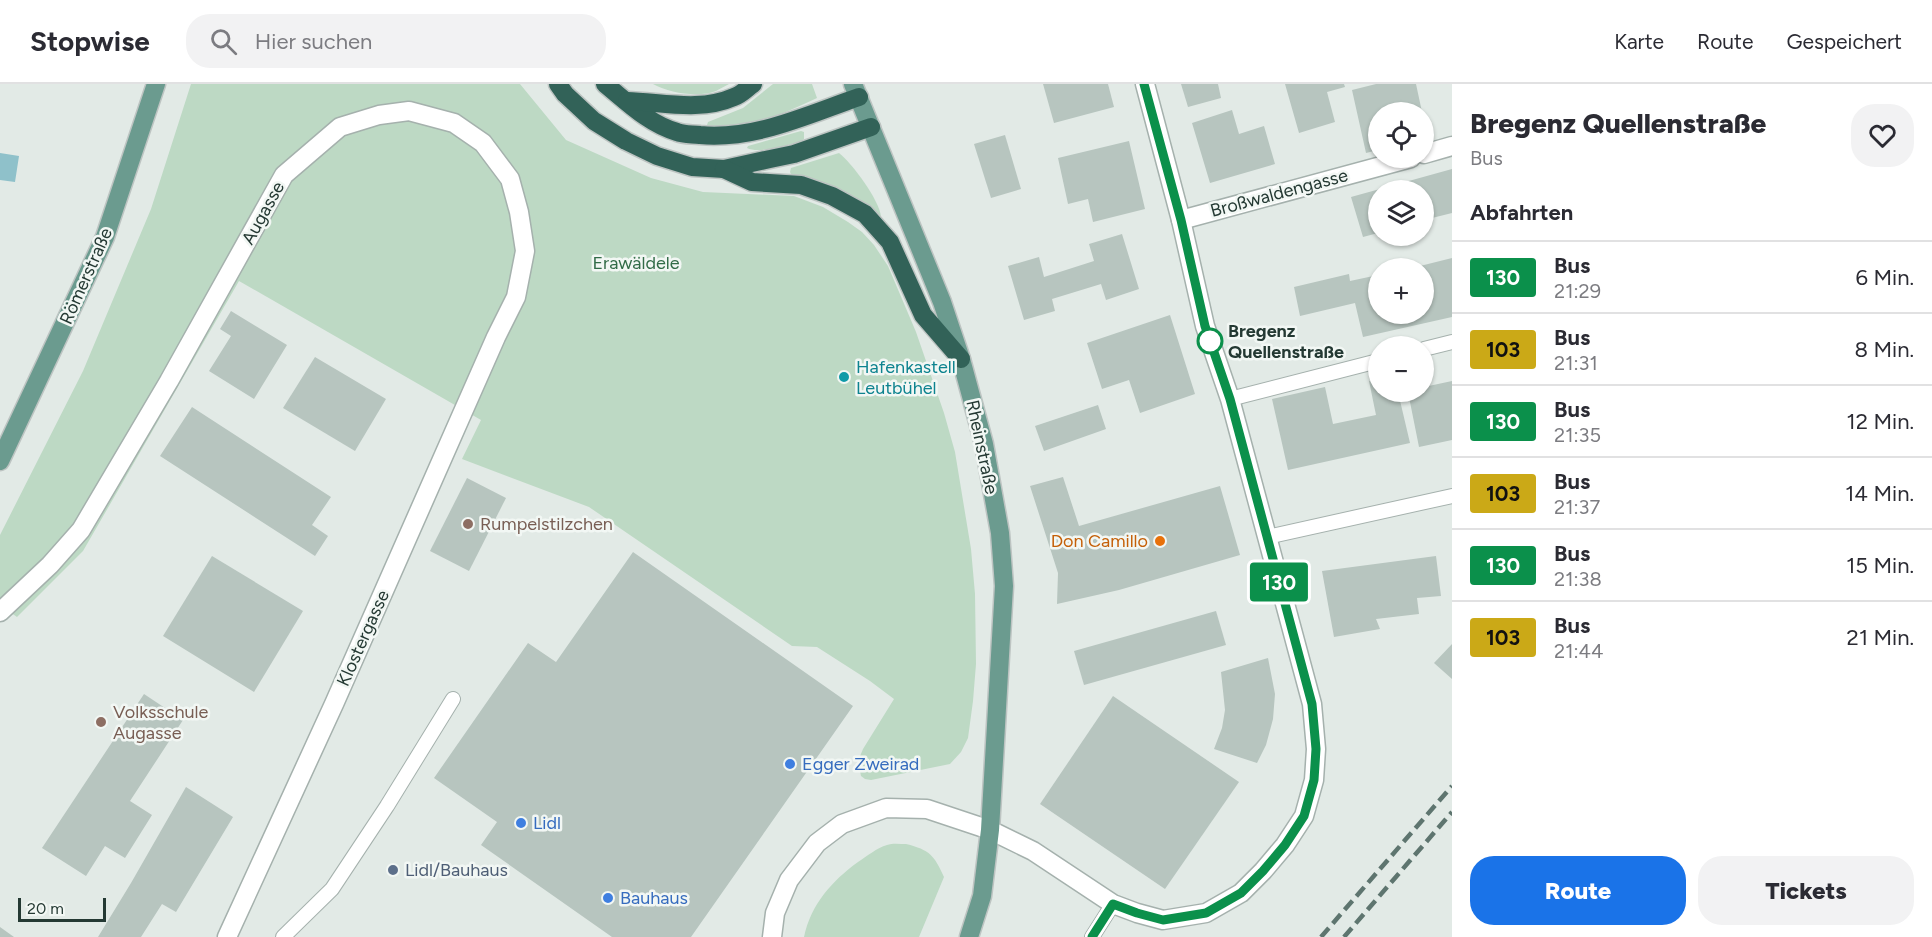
<!DOCTYPE html>
<html lang="de">
<head>
<meta charset="utf-8">
<style>
	:root { --surface:#fff; --page:#f2f2f3; --text:#2b2b33; --muted:#7c7c81; --line:#e1e1e2; --accent:#1a73e8 }
	body { margin:0; font-family:Figtree,sans-serif; background:var(--page); color:var(--text); height:100vh; display:flex; flex-direction:column; font-size:22px; white-space:nowrap }
	* { box-sizing:border-box; margin:0 }
	p { font-size:20px; color:var(--muted) }
	.icon { flex:none; width:33px; height:33px; fill:none; stroke:currentColor; stroke-width:2; stroke-linecap:round; stroke-linejoin:round }
	.map { position:relative; flex:1; overflow:hidden }
	.panel { display:flex; flex-direction:column; background:var(--surface); width:480px }
	.panel>* { flex:none }
	.badge { padding:0 12px; border-radius:4px; font-size:21px; line-height:39px }
	.tools { position:absolute; left:1368px; top:18px; display:grid; gap:12px }
	.tools a { display:grid; place-items:center; width:66px; height:66px; border-radius:50%; background:var(--surface); box-shadow:0 2px 4px #0004; font-size:30px }
	.scale { position:absolute; left:18px; bottom:15px; width:88px; box-sizing:border-box; padding-left:6px; border:3px solid #243933; border-top:0; font-size:16px; line-height:21px; white-space:nowrap; color:#243933; -webkit-text-stroke:4px #f2f7f4; paint-order:stroke }
	.map>.badge { position:absolute; translate:-50% -50%; box-shadow:0 0 0 3px #fff }
	h2 { padding:0 18px; font-size:22px; line-height:54px }
	.round { display:grid; place-items:center; flex:none; width:63px; height:63px; border-radius:24px; background:var(--page) }
	.headline { display:flex; align-items:center; justify-content:space-between; height:102px; padding:0 18px }
	h1 { font-size:28px; font-weight:800; line-height:45px }
	.primary-button { display:flex; gap:12px; margin-top:auto; padding:12px 18px }
	.primary-button a { flex:1; height:69px; border-radius:24px; background:var(--accent); color:#fff; font-size:24px; font-weight:800; line-height:69px; text-align:center }
	.primary-button a+a { background:var(--page); color:var(--text) }
	ul { padding:0; list-style:none }
	li { display:flex; align-items:center; gap:18px; height:72px; padding:0 18px; border-top:2px solid var(--line) }
	li div { flex:1 }
	li b { display:block; font-size:22px }
	li em { font-style:normal }
	li .badge { min-width:66px; font-weight:700; text-align:center }
	header { display:flex; align-items:center; gap:36px; box-sizing:border-box; height:84px; padding:0 30px; background:var(--surface); border-bottom:2px solid var(--line) }
	header strong { font-size:28px }
	nav { display:flex; gap:33px; margin-inline-start:auto; font-size:21px }
	.search { width:420px; height:54px; background:var(--page); display:flex; align-items:center; gap:15px; box-sizing:border-box; padding:0 21px; border-radius:24px; color:var(--muted); font-size:22px }
	main { display:flex; flex:1; min-height:0 }
	.map>svg:first-child { display:block }
</style>
</head>
<body>
<header>
<strong>Stopwise</strong>
<div class="search"><svg class="icon" aria-label="search" viewBox="0 0 24 24"><circle cx="10" cy="10" r="6"/><path d="M15 15l6 6"/></svg>Hier suchen</div>
<nav><a>Karte</a><a>Route</a><a>Gespeichert</a></nav>
</header>
<main>
<div class="map">
<svg width="1452" height="853" viewBox="0 0 1452 853">
	<rect width="100%" height="100%" fill="#e2eae6"/>
	<g fill="#bdd9c4">
		<polygon points="191,0 520,0 566,56 651,94 703,108 794,112 823,123 848,138 862,148 874,161 888,182 916,248 944,329 955,368 971,465 975,510 976,580 973,617 968,654 961,668 950,680 871,696 865,695 861,692 858,677 863,665 894,615 870,597 817,563 792,562 589,423 462,375 481,336 239,197 83,467 17,533 0,521 0,451 83,287 151,125"/>
		<path d="M653 0H729C725 2 720 5 716 7 698 14 670 9 653 0Z"/>
		<path d="M773 0H812L817 14C784 29 744 49 707 41L708 38 743 24Z"/>
		<path d="M801 47 804 48V55L799 58C786 61 759 70 747 64L748 62Z"/>
		<path d="M839 69C852 79 880 117 881 133L791 90 790 88 791 84Z"/>
		<path d="M906 760C930 766 934 771 944 793L919 853H804C811 820 832 797 858 778 867 772 877 764 887 761 892 759 900 760 906 760Z"/>
	</g>
	<polygon fill="#8fc1ca" points="0,69 19,72 15,98 0,96"/>
	<g fill="#b7c5bf">
		<polygon points="1043,0 1108,0 1114,23 1054,39"/>
		<polygon points="1181,0 1218,0 1221,14 1188,23"/>
		<polygon points="1285,0 1344,0 1345,3 1327,8 1335,38 1299,49"/>
		<polygon points="1376,0 1416,0 1422,28 1378,28 1378,66 1366,69 1352,6"/>
		<polygon points="1232,26 1239,50 1264,42 1275,80 1210,99 1192,39"/>
		<polygon points="1005,51 1021,105 991,114 974,60"/>
		<polygon points="1129,57 1145,125 1093,138 1088,115 1068,120 1058,74"/>
		<polygon points="1452,85 1452,129 1424,136 1424,106 1378,106 1378,149 1363,153 1351,113"/>
		<polygon points="1122,150 1139,205 1106,216 1101,200 1052,215 1055,227 1024,236 1008,182 1039,173 1044,193 1094,177 1089,160"/>
		<polygon points="1452,174 1452,233 1363,253 1355,219 1300,232 1294,203 1349,190 1350,197 1378,191 1378,230 1424,230 1424,184 1412,184"/>
		<polygon points="231,227 287,261 254,315 209,287 231,252 220,245"/>
		<polygon points="1170,231 1195,310 1140,329 1129,296 1102,305 1087,259"/>
		<polygon points="315,273 386,315 355,367 283,324"/>
		<polygon points="1378,295 1378,308 1398,308 1410,359 1288,386 1272,315 1325,303 1333,340 1376,331 1369,297"/>
		<polygon points="1452,297 1452,356 1419,363 1408,308 1424,308 1424,303"/>
		<polygon points="1098,321 1106,345 1044,367 1035,342"/>
		<polygon points="192,323 331,413 312,441 328,452 315,472 160,372"/>
		<polygon points="1063,393 1079,442 1220,402 1240,471 1119,506 1057,520 1058,489 1030,402"/>
		<polygon points="467,394 506,414 469,487 430,467"/>
		<polygon points="633,468 853,622 691,853 612,853 481,761 497,738 434,694 528,559 556,578"/>
		<polygon points="212,472 303,527 254,608 163,552"/>
		<polygon points="1436,472 1441,512 1417,514 1419,530 1376,535 1380,545 1334,553 1322,487"/>
		<polygon points="1216,527 1226,561 1084,601 1074,567"/>
		<polygon points="1452,560 1452,595 1434,579"/>
		<polygon points="1268,574 1275,610 1273,635 1266,661 1257,679 1214,665 1222,644 1225,626 1221,588"/>
		<polygon points="144,610 183,636 130,717 152,731 125,774 105,762 86,792 42,764"/>
		<polygon points="1113,612 1239,698 1165,805 1040,720"/>
		<polygon points="186,703 233,733 176,828 162,820 141,853 98,853 131,799"/>
		<polygon points="0,843 14,853 0,853"/>
	</g>
	<g fill="none" stroke-linecap="round" stroke-linejoin="round">
		<defs>
			<g id="service">
				<polyline points="1424,265 1452,258"/>
				<polyline points="1230,315 1378,277"/>
				<polyline points="1267,453 1452,412"/>
				<polyline points="283,853 332,805 387,722 453,615"/>
				<polyline points="1092,853 1113,820"/>
			</g>
			<g id="minor">
				<polyline points="1424,70 1452,62"/>
				<polyline points="1181,136 1411,74"/>
				<polyline points="0,528 50,481 81,446 169,297 284,91 340,43 379,31 409,27 454,39 483,59 510,95 519,128 525,167 516,213 496,253 334,620 227,853"/>
				<polyline points="990,746 1033,767 1113,820 1137,829 1163,836 1206,829 1241,809 1263,787 1285,761 1304,732 1314,696 1316,665 1312,620 1230,315 1205,242 1181,136 1145,0"/>
			</g>
			<polyline id="tertiary" points="772,853 775,829 789,796 817,759 842,740 886,724 927,725 990,746"/>
			<g id="primary">
				<polyline points="853,0 942,218 961,275 984,360 1000,449 1004,502 990,746 982,812 969,853"/>
				<polyline points="0,377 105,153 156,0"/>
			</g>
			<g id="motorway">
				<polyline points="558,0 565,10 594,37 626,57 657,72 692,83 724,85 770,75 794,70 871,43"/>
				<path d="M605 0C627 18 649 40 677 48 684 51 692 50 700 51 755 56 807 31 859 13"/>
				<path d="M627 17C662 18 700 28 734 13 741 11 747 4 753 0"/>
				<polyline points="724,85 752,98 801,101 832,112 865,130 890,158 923,231 961,275"/>
			</g>
		</defs>
		<use href="#service" stroke="#a5b1ad" stroke-width="16"/>
		<use href="#minor" stroke="#a5b1ad" stroke-width="21"/>
		<use href="#tertiary" stroke="#a5b1ad" stroke-width="21"/>
		<use href="#primary" stroke="#bdc4c2" stroke-width="21"/>
		<use href="#motorway" stroke="#bdc4c2" stroke-width="21"/>
		<use href="#service" stroke="#fff" stroke-width="14"/>
		<use href="#minor" stroke="#fff" stroke-width="18"/>
		<use href="#tertiary" stroke="#fff" stroke-width="18"/>
		<use href="#primary" stroke="#6b9b8f" stroke-width="18"/>
		<use href="#motorway" stroke="#326258" stroke-width="18"/>
		<g stroke="#5e756f" stroke-width="4.5" stroke-dasharray="12 6" stroke-linecap="butt">
			<polyline points="1321,853 1452,702"/>
			<polyline points="1344,853 1452,728"/>
		</g>
	</g>
	<g fill="none" stroke-linecap="round" stroke-linejoin="round">
		<defs>
			<polyline id="line" points="1092,853 1113,820 1137,829 1163,836 1206,829 1241,809 1263,787 1285,761 1304,732 1314,696 1316,665 1312,620 1230,315 1205,242 1181,136 1144,0"/>
		</defs>
		<use href="#line" stroke="#fff" stroke-width="14"/>
		<use href="#line" stroke="#0b904b" stroke-width="9"/>
	</g>
	<circle fill="#fff" stroke="#0b904b" stroke-width="3" cx="1210" cy="257" r="12"/>
	<circle fill="#0f9aa8" stroke="#f2f7f4" stroke-width="2" cx="844" cy="293" r="6"/>
	<g fill="#8d6e63" stroke="#f2f7f4" stroke-width="2">
		<circle cx="468" cy="440" r="6"/>
		<circle cx="101" cy="638" r="6"/>
	</g>
	<circle fill="#e8710a" stroke="#f2f7f4" stroke-width="2" cx="1160" cy="457" r="6"/>
	<g fill="#3f7fe0" stroke="#f2f7f4" stroke-width="2">
		<circle cx="790" cy="680" r="6"/>
		<circle cx="521" cy="739" r="6"/>
		<circle cx="608" cy="814" r="6"/>
	</g>
	<circle fill="#5c6f8a" stroke="#f2f7f4" stroke-width="2" cx="393" cy="786" r="6"/>
	<g text-anchor="middle" stroke-width="5" stroke-linejoin="round" paint-order="stroke">
		<g font-size="18" fill="#243933" stroke="#f2f7f4">
			<text transform="translate(1279 109) rotate(-15)" y="6">Broßwaldengasse</text>
			<text transform="translate(263 129) rotate(-61)" y="6">Augasse</text>
			<text transform="translate(86 192) rotate(-66)" y="6">Römerstraße</text>
			<text transform="translate(982 363) rotate(78)" y="6">Rheinstraße</text>
			<text transform="translate(363 554) rotate(-66)" y="6">Klostergasse</text>
		</g>
		<g font-size="18" fill="#326c48" stroke="#f2f7f4">
			<text x="636" y="185">Erawäldele</text>
		</g>
		<g font-size="18" font-weight="bold" fill="#243933" stroke="#f2f7f4" text-anchor="start">
			<text x="1228" y="253">Bregenz<tspan x="1228" dy="21">Quellenstraße</tspan></text>
		</g>
		<g font-size="18" fill="#0d838f" stroke="#f2f7f4" text-anchor="start">
			<text x="856" y="289">Hafenkastell<tspan x="856" dy="21">Leutbühel</tspan></text>
		</g>
		<g font-size="18" fill="#785e54" stroke="#f2f7f4" text-anchor="start">
			<text x="480" y="446">Rumpelstilzchen</text>
			<text x="113" y="634">Volksschule<tspan x="113" dy="21">Augasse</tspan></text>
		</g>
		<g font-size="18" fill="#c56008" stroke="#f2f7f4" text-anchor="end">
			<text x="1148" y="463">Don Camillo</text>
		</g>
		<g font-size="18" fill="#366cbe" stroke="#f2f7f4" text-anchor="start">
			<text x="802" y="686">Egger Zweirad</text>
			<text x="533" y="745">Lidl</text>
			<text x="620" y="820">Bauhaus</text>
		</g>
		<g font-size="18" fill="#4e5e75" stroke="#f2f7f4" text-anchor="start">
			<text x="405" y="792">Lidl/Bauhaus</text>
		</g>
	</g>
</svg>
<div class="tools">
<a><svg class="icon" aria-label="locate" viewBox="0 0 24 24"><circle cx="12" cy="12" r="6"/><path d="M12 2v4M12 18v4M2 12h4M18 12h4"/></svg></a>
<a><svg class="icon" aria-label="layers" viewBox="0 0 24 24"><path d="M12 4l9 5-9 5-9-5zM3 14l9 5 9-5"/></svg></a>
<a>+</a>
<a>−</a>
</div>
<div class="scale">20 m</div>
<b class="badge" style="left:1279px;top:498px;background:#0b904b;color:#fff">130</b>
</div>
<section class="panel">
<div class="headline"><div><h1>Bregenz Quellenstraße</h1><p>Bus</p></div><a class="round"><svg class="icon" aria-label="heart" viewBox="0 0 24 24"><path d="M12 20l-8-8c-3-5 5-10 8-4 3-6 11-1 8 4z"/></svg></a></div>
<h2>Abfahrten</h2>
<ul>
<li><span class="badge" style="background:#0b904b;color:#fff">130</span><div><b>Bus</b><p>21:29</p></div><em>6 Min.</em></li>
<li><span class="badge" style="background:#cba917;color:#111">103</span><div><b>Bus</b><p>21:31</p></div><em>8 Min.</em></li>
<li><span class="badge" style="background:#0b904b;color:#fff">130</span><div><b>Bus</b><p>21:35</p></div><em>12 Min.</em></li>
<li><span class="badge" style="background:#cba917;color:#111">103</span><div><b>Bus</b><p>21:37</p></div><em>14 Min.</em></li>
<li><span class="badge" style="background:#0b904b;color:#fff">130</span><div><b>Bus</b><p>21:38</p></div><em>15 Min.</em></li>
<li><span class="badge" style="background:#cba917;color:#111">103</span><div><b>Bus</b><p>21:44</p></div><em>21 Min.</em></li>
</ul>
<div class="primary-button"><a>Route</a><a>Tickets</a></div>
</section>
</main>
</body>
</html>
